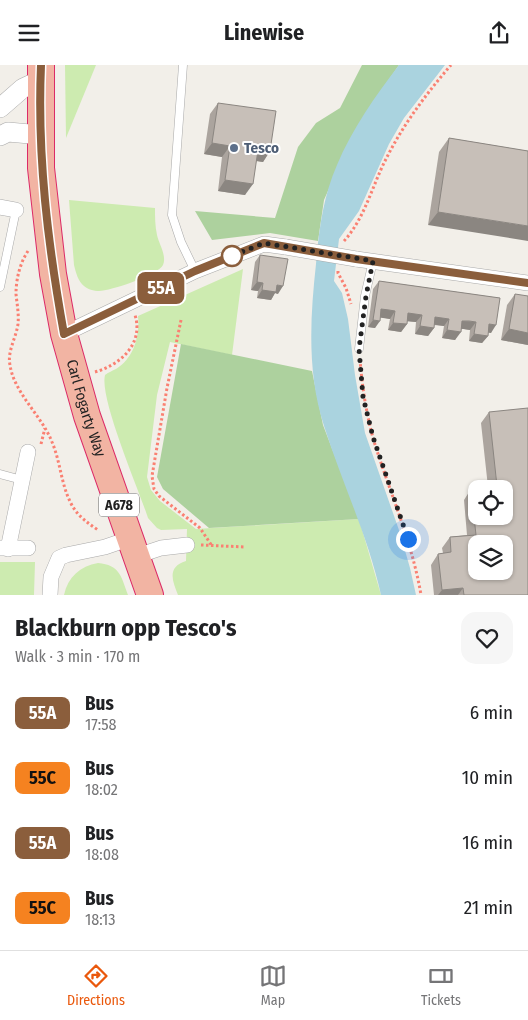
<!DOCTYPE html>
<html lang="en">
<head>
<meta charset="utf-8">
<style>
	:root { --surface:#fff; --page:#f6f6f6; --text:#202124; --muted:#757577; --line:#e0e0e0; --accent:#ea580c }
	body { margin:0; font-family:"Fira Sans Condensed",sans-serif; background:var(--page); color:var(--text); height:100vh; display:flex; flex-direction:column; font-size:19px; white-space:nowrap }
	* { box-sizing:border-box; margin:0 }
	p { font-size:16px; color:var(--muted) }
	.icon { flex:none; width:28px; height:28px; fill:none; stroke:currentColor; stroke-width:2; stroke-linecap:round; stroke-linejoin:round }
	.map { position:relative; height:530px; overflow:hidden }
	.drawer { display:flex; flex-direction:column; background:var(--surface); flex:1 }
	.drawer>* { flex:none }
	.badge { padding:0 10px; border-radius:8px; font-size:18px; line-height:32px }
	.buttons { position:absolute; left:468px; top:415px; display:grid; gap:10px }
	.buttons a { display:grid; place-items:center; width:45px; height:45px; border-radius:10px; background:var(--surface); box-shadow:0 1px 4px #0004; font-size:25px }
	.you { position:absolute; width:25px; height:25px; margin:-12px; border:4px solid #fff; border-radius:50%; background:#1a73e8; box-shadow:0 0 0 8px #1a73e833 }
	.map>.badge { position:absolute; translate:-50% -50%; box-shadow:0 0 0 2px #fff }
	.round { display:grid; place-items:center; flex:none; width:52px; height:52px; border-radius:15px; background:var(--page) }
	.headline { display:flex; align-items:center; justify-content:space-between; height:85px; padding:0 15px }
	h1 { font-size:24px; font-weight:700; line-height:38px }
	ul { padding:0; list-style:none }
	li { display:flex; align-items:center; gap:15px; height:65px; padding:0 15px }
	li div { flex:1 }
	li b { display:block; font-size:19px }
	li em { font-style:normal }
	li .badge { min-width:55px; font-weight:700; text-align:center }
	header { display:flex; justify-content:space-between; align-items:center; height:65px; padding:0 15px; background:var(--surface); font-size:22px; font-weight:700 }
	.dock { display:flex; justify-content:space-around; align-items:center; height:70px; border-top:1px solid var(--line); background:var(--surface); font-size:14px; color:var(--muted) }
	.dock a { display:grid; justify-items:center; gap:2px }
	.dock .selected { color:var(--accent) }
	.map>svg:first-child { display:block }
</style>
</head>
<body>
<header><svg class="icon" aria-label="menu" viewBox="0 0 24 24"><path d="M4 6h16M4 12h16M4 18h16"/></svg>Linewise<svg class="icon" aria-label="share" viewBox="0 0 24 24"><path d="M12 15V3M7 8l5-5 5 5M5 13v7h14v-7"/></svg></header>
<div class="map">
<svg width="528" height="530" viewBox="0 0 528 530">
	<rect width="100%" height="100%" fill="#f2efe9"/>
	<g fill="#cdebb0">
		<polygon points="65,0 96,0 66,73"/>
		<path d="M69 135 155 143C155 152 155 161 157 170 159 179 167 191 163 200 158 210 110 226 99 226 94 226 87 224 84 221 78 216 76 208 74 200Z"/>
		<path d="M243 204 232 290 170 277 157 330 147 412 151 425 160 436 196 464 359 454 381 530H178C172 515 167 502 186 496L187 464 161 465 157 463 148 453C139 425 99 333 105 310 109 307 112 306 116 304 134 293 140 271 138 251Z"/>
		<polygon points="0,497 35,497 34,530 0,530"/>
		<path d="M98 498C120 500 121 511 128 530H64C68 512 80 501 98 498Z"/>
	</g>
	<g fill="#add19e">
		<polygon points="362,0 399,0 370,42 353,69 324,135 318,176 270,168 212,175 195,146 275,153 298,82 316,58 340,43"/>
		<polygon points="181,279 312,306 323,360 359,454 209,463 163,424 157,412"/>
	</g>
	<path fill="#aad3df" d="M399 0H445L404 53 389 79 359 146 339 174 334 216 342 228 348 254 355 310 365 368 400 468 410 503 416 530H381C368 471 342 418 324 361 307 308 310 254 316 199 319 165 323 132 337 100 352 64 376 30 399 0Z"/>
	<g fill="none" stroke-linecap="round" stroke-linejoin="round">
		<defs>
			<g id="service">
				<polyline points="183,0 172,150 181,177 195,206"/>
				<polyline points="0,222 16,145"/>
				<polyline points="359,284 365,231 373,196"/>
				<polyline points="0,409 22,415"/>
			</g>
			<g id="minor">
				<polyline points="0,142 16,145"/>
				<polyline points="356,194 528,218"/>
				<polyline points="64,269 195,206 264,179 286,182"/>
				<polyline points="0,483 28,483"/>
				<polyline points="8,484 28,387"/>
				<polyline points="137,491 161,483 187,480"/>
				<polyline points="50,530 51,512 59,493 66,490 105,482 131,473"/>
			</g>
			<g id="tertiary">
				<polyline points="0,43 23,23 40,15"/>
				<polyline points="0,71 8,67 41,70"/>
			</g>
			<g id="trunk">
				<path id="s1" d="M41 0V103L53 209 64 269 87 351 150 530"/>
			</g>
		</defs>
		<use href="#service" stroke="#a9a9a9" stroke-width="9"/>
		<use href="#minor" stroke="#a9a9a9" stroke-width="16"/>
		<use href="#tertiary" stroke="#a9a9a9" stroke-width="20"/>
		<use href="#trunk" stroke="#dc2a67" stroke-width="28"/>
		<g stroke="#fa8072" stroke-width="3" stroke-dasharray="2.5 2.5" stroke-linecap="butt">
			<path d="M344 176C365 153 372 121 386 94 403 60 426 29 451 0"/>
			<path d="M28 186C20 198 16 214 16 229 17 239 19 249 18 259 16 273 7 287 10 300 14 328 42 351 52 377 61 398 61 422 73 442 79 452 88 458 98 465"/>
			<polyline points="338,206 338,208 346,223 351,239"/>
			<polyline points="181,255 167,323 152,411 154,424 159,431 200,463 212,481"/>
			<path d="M360 294C362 321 366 347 373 373 389 426 412 476 421 530"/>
			<path d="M95 307C120 300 144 279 135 250"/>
			<polyline points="41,379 45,363"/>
			<polyline points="201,480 245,482"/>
		</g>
		<use href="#service" stroke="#fff" stroke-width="8"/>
		<use href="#minor" stroke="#fff" stroke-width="15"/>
		<use href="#tertiary" stroke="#fff" stroke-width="19"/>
		<use href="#trunk" stroke="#f2b4a3" stroke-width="26"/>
		<defs>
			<polyline id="minor-bridge" points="286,182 356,194"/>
		</defs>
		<use href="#minor-bridge" stroke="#a9a9a9" stroke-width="16" stroke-linecap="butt"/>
		<use href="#minor-bridge" stroke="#fff" stroke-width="15"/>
	</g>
	<g fill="#aba49e">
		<polygon points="218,38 270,86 263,97 256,96 245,130 218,126 222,92 204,89 210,49"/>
		<polygon points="449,73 528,86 428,160 439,87"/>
		<polygon points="260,190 278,229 275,228 271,235 257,233 258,226 251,225 255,197"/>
		<polygon points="379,216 500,233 491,268 488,267 488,271 482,278 469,276 470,265 464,264 461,264 455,275 442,273 444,261 434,260 434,263 428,271 415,269 416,257 409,256 407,256 407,259 401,267 388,265 390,254 380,252 375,263 368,262 373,224"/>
		<polygon points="515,229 528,280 501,275 507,240"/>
		<polygon points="489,347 528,530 434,530 431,500 438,489 443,488 442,483 450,472 467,470 464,435 471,424 488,422 481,358"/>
	</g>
	<g fill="#8b8681">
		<polygon points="212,78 230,81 222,92 204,89"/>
		<polygon points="258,85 270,86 263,97 250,95"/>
		<polygon points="225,115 253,119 245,130 218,126"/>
		<polygon points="438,147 528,161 528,176 428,160"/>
		<polygon points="257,217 263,218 258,226 251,225"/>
		<polygon points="277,220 283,221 278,229 275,228 271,235 257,233 262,225"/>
		<polygon points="381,244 395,246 390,254 376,252"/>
		<polygon points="408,248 422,250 416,257 403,256"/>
		<polygon points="435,252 449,254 444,261 430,259"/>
		<polygon points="373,255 380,256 375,263 368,262"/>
		<polygon points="462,256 476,257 470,265 457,263"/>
		<polygon points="393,258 407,259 401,267 388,265"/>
		<polygon points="489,259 496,260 491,268 484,267"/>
		<polygon points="420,261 434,263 428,271 415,269"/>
		<polygon points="509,264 528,268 528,280 501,275"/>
		<polygon points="447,265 461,267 455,275 442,273"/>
		<polygon points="474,269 488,271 482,278 469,276"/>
		<polygon points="463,523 458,530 438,530 442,525"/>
	</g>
	<g fill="#c7bfb8" stroke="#8b8681" fill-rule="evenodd">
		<polygon points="218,38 276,46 270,86 258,85 253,119 225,115 230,81 212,78"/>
		<polygon points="449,73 528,86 528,161 438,147"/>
		<polygon points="260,190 288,194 283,221 277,220 276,227 262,225 263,218 257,217"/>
		<polygon points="379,216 500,233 496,260 489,259 488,271 474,269 476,257 469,256 462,256 461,267 447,265 449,254 435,252 434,263 420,261 422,250 408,248 407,259 393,258 395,246 389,245 381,244 380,256 373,255"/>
		<polygon points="515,229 528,231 528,268 509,264"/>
		<path d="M528 343V530H464L463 523 442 525 438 489 451 487 450 472 476 470 471 424 497 421 489 347ZM476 424H504V451H476ZM476 479H504V506H476Z"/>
	</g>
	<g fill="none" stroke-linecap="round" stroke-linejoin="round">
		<defs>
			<path id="line" d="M41 0C37 91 48 180 64 269L195 206 264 178 356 194 528 218"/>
		</defs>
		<use href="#line" stroke="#fff" stroke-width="11"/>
		<use href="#line" stroke="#8b5e3c" stroke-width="8"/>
		<polyline stroke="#222" stroke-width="5" stroke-dasharray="0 9" points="232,191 229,192 264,178 373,196 366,231 359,284 363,332 373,372 408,474"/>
	</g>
	<circle fill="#5c6f8a" stroke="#fff" stroke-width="2" cx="234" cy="83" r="5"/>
	<circle fill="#fff" stroke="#8b5e3c" stroke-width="2.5" cx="232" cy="191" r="10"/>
	<g text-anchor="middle" stroke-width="4" stroke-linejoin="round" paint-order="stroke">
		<rect fill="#fff" stroke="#646464" stroke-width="1" x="99" y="428.5" width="40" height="23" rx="4"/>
		<g font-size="14" font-weight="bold" fill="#222">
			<text x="119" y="445">A678</text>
		</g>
		<g font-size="15" font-weight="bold" fill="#4e5e75" stroke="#fff" text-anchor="start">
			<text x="244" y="88">Tesco</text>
		</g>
		<g font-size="15" fill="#222" stroke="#fff">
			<text dy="5" stroke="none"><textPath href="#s1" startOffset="348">Carl Fogarty Way</textPath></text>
		</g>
	</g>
</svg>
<div class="buttons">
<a><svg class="icon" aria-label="locate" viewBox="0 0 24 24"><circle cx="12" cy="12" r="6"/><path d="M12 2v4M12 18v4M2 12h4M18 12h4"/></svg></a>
<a><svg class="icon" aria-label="layers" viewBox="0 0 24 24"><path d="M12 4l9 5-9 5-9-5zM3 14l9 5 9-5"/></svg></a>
</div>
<div class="you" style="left:408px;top:474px"></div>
<b class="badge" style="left:161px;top:223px;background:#8b5e3c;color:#fff">55A</b>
</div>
<section class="drawer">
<div class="headline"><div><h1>Blackburn opp Tesco's</h1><p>Walk · 3 min · 170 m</p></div><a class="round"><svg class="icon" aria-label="heart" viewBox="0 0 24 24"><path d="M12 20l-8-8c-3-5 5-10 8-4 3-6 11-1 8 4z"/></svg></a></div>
<ul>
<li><span class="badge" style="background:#8b5e3c;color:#fff">55A</span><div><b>Bus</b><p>17:58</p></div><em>6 min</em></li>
<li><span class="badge" style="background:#f58220;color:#111">55C</span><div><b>Bus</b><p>18:02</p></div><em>10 min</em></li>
<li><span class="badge" style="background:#8b5e3c;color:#fff">55A</span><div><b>Bus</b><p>18:08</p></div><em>16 min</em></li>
<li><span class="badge" style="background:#f58220;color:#111">55C</span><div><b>Bus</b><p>18:13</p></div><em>21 min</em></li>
</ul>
</section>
<nav class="dock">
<a class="selected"><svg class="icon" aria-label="directions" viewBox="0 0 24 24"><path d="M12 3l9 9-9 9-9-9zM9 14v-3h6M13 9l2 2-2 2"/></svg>Directions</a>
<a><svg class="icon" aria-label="map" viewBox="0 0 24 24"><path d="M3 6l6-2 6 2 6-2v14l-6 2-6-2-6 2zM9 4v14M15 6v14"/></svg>Map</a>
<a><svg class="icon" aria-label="tickets" viewBox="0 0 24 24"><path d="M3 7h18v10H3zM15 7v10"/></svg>Tickets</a>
</nav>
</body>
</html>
